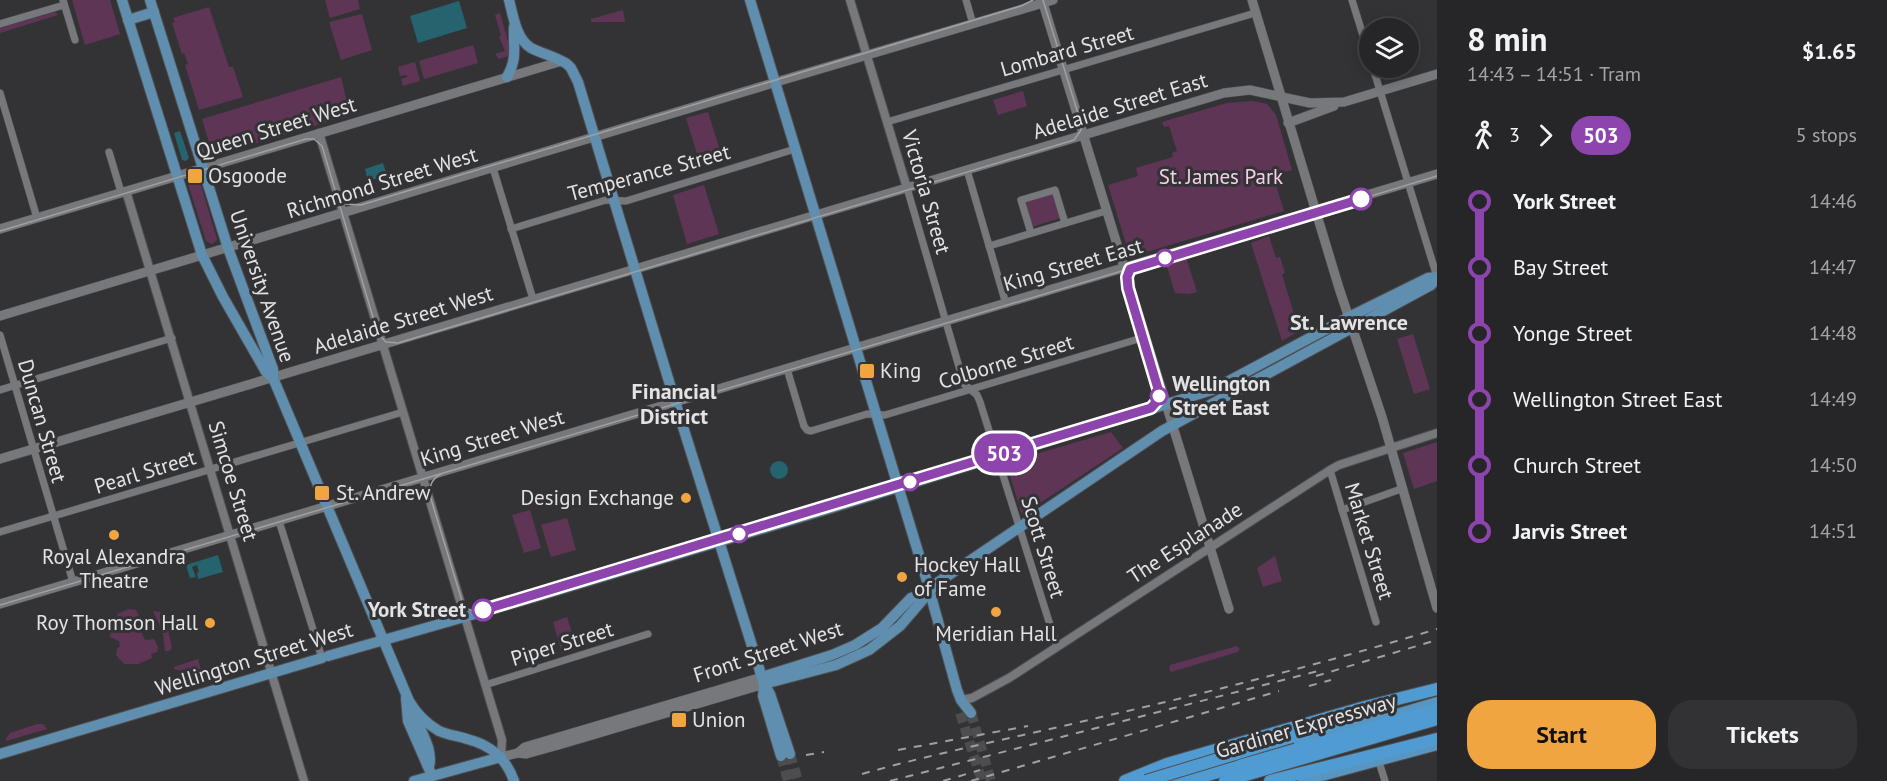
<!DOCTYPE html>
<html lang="en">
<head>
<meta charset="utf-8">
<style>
	:root { --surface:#262628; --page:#323234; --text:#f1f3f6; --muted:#a4a5a8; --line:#424345; --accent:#f1a540 }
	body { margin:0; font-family:"PT Sans",sans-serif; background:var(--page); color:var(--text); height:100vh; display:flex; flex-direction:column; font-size:22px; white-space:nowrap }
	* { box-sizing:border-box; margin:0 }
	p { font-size:20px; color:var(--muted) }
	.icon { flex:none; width:33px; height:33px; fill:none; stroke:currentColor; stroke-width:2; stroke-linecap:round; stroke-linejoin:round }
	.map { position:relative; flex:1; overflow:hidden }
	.drawer { display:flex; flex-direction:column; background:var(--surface); width:450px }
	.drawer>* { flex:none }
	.badge { padding:0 12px; border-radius:20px; font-size:21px; line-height:39px }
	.tools { position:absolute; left:1359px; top:18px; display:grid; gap:12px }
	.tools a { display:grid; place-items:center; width:60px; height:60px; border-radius:50%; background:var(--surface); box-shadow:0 3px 15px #0003,0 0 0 2px var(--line); font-size:30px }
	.map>.badge { position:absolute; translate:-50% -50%; box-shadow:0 0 0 3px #fff }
	.legs { display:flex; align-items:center; gap:9px; height:66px; padding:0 30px; font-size:20px }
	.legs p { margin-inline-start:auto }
	.summary { display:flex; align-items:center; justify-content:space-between; height:102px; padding:0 30px }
	h1 { font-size:33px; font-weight:700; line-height:45px }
	.primary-button { display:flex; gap:12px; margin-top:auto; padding:12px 30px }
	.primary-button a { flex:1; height:69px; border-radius:24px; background:var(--accent); color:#111; font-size:24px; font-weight:700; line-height:69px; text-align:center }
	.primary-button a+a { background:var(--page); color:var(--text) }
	ul { padding:0 30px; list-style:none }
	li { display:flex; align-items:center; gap:21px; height:66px; font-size:22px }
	li i { display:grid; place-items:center; width:9px; height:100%; margin:0 8px; background:currentColor }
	li i::after { content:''; width:15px; height:15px; margin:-8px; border:4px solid; border-radius:50%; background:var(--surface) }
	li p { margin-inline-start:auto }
	li:first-child i { background:linear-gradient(#0000 50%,currentColor 0) }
	li:last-child i { background:linear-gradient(currentColor 50%,#0000 0) }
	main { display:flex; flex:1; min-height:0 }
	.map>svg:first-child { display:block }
</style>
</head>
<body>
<main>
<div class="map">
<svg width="1437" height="781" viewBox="0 0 1437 781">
	<rect width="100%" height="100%" fill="#333336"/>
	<g fill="#5f3556">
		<polygon points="72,0 110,0 120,34 85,45"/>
		<polygon points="325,0 358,0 360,9 330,18"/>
		<polygon points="209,7 229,67 233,67 243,97 199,110 185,65 188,64 184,53 182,54 172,23 175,22 173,18"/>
		<polygon points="623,10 625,22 591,22 591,19"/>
		<polygon points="55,12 58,15 0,33 0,28"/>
		<polygon points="500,13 512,55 499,59 495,54 505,51 499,37 501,36 495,15"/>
		<polygon points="362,14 372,50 341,60 329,22"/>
		<polygon points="473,45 478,63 424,79 419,61"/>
		<polygon points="415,62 420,81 403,86 401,79 407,77 407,75 400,76 398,67"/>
		<polygon points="341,77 350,115 213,156 202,119"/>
		<polygon points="1023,91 1027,106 998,115 993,100"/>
		<polygon points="1253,101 1267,104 1276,115 1292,170 1273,175 1284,211 1130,257 1108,185 1138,176 1136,168 1173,157 1172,153 1177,151 1169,126 1164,127 1162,122 1227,103"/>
		<polygon points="708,112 723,160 701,166 686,118"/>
		<polygon points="192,179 197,179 200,182 216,236 217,240 212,244 206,241 188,184"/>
		<polygon points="704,185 719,234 687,244 673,195"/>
		<polygon points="1052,194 1060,218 1032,227 1024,203"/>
		<polygon points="1269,236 1276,258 1280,257 1285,273 1282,274 1299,331 1282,341 1251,243"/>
		<polygon points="1186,257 1197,292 1189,294 1175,293 1166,264"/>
		<polygon points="1413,334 1430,389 1414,394 1397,339"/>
		<polygon points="1111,432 1123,448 1022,515 1006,463"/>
		<polygon points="1437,442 1437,481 1414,489 1403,453"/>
		<polygon points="530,510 541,548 524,553 512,515"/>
		<polygon points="567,518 576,550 551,557 541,525"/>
		<polygon points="1275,556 1282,581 1263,587 1257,568"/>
		<polygon points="129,609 136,610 143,624 140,629 145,640 154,639 158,647 157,652 151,654 152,658 138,664 124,664 116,655 117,649 120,646 119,641 110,637 113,620 118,618 117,614"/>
		<polygon points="153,611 160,612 166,621 172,648 169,651 165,651 163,632"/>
		<polygon points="567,617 576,646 562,653 553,622"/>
		<polygon points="1237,646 1240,649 1238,652 1171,672 1169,669 1170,665"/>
		<polygon points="198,659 201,670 191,674 195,687 187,689 184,680 188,676 187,673 174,669 174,667"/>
		<polygon points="37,724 43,724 47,729 6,741 6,739 10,733"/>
	</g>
	<g fill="#25636e">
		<polygon points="459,1 467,28 418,43 410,16"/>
		<polygon points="180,131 189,158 186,161 182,160 174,133"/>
		<polygon points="383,163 387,175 368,181 365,169"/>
		<circle cx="779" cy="470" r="9"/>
		<polygon points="218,555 223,572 198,579 197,573 199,572 197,565 192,567 196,577 190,578 186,565"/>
	</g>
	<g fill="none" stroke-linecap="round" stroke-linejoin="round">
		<g stroke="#4d4d50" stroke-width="10" stroke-dasharray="10 5" stroke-linecap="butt">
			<polyline points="960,713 982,781"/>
			<polyline points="971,713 991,781"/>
			<polyline points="790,754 798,781"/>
			<polyline points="781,756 788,781"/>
		</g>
		<defs>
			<g id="minor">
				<polyline points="63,0 75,40"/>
				<polyline points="966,0 973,24"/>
				<polyline points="1352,0 1370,58"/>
				<polyline points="0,24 64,5"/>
				<polyline points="1373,68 1437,277"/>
				<polyline points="0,93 37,218"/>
				<polyline points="887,122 1255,13"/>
				<polyline points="109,152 121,192"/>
				<polyline points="493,168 533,299"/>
				<polyline points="967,170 1006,304"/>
				<polyline points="907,188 964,384 977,395 980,402 1057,647"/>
				<polyline points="511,229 606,200 626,201 795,149"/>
				<polyline points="1031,233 1021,200 1055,190 1065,223"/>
				<polyline points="989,246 1106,211"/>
				<polyline points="0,335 73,582"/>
				<polyline points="787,369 804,426 807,430 811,431 867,414 885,415 1145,337"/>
				<polyline points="0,390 172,338"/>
				<polyline points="1330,470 1376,622"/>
				<polyline points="1342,510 1401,489"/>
				<polyline points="279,521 322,658"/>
				<polyline points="0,532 403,412"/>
				<polyline points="485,685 648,634"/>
				<polyline points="1379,762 1385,781"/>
			</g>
			<g id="tertiary">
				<polyline points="850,0 907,188"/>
				<polyline points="319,133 502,740 501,757"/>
				<polyline points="126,191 304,781"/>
				<polyline points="961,700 972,698 1009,678 1330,470 1339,465 1437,433"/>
			</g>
			<g id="secondary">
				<polyline points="1042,0 1229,609"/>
				<polyline points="1252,0 1339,288 1382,417 1437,608"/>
				<polyline points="1288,123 1334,106"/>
				<polyline points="0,229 562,61"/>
				<polyline points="0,316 783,80 1053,0"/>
				<polyline points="0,459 1224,93 1250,90 1310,103 1344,102 1437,74"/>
				<polyline points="0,604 1437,174"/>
				<polyline points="518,753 525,747 762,677"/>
				<polyline points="501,757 518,753 526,754 562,744 764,684"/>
			</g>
			<g id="primary">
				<path d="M122 0 202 255 223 297 266 372 273 378 276 385 409 701C416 713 427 724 439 731 448 735 458 736 467 739 491 745 506 758 514 781"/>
				<polyline points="150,0 228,248 273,369 273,378"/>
				<path d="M509 0C513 15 516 39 531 48 543 54 556 57 567 64L571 68 578 82 678 411 764 684 770 694 790 754"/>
				<polyline points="750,0 926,578 957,690 961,700 971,713"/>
				<polyline points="128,20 154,12"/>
				<path d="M507 77C518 58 513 47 514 27"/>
				<polyline points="328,656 541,595 831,508 1212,390 1349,317 1428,278 1437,277"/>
				<polyline points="762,677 832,655 855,645 882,628 911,598 929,591"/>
				<polyline points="764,684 836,665 869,650 900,626 937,583 1162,431 1431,285 1437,278"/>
				<polyline points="764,685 763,696 781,756"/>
				<polyline points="406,698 408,721 432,776"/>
				<path d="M414 711C418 730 434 747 429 767"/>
				<polyline points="0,754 322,658"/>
				<polyline points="414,781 501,757"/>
			</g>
			<g id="trunk">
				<polyline points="1299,743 1437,702"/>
				<polyline points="1168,781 1195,773"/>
				<polyline points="1303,781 1437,745"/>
			</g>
			<g id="motorway">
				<polyline points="1235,754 1357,717"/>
				<polyline points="1125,781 1167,764 1365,707 1437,689"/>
				<polyline points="1187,781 1437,709"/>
				<polyline points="1225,781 1437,719"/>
				<polyline points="1270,781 1437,739"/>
			</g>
		</defs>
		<use href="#minor" stroke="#4f4f51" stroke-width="8"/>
		<use href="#tertiary" stroke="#4f4f51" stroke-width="10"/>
		<use href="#secondary" stroke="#4f4f51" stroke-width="10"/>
		<use href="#primary" stroke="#4f4f51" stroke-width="12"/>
		<use href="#trunk" stroke="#4f4f51" stroke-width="12"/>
		<use href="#motorway" stroke="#4f4f51" stroke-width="14"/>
		<use href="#minor" stroke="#77787b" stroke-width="7"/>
		<use href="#tertiary" stroke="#77787b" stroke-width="8"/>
		<use href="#secondary" stroke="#77787b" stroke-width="9"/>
		<use href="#primary" stroke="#608eaf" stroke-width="10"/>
		<use href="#trunk" stroke="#5895c0" stroke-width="10"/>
		<use href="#motorway" stroke="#509cd2" stroke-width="12"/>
		<g stroke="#a0a0a2" stroke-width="1.5">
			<polyline points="338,192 346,204 361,205 1021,6 1033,0"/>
			<polyline points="0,231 306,139 314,139 322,146 378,334 386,342 398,343 1074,140 1081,130 1080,120 1043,0"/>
			<path d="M441 474C430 480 429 487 431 499L462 601 468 609 477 612 857 498 1145 410 1157 403 1159 392 1127 281 1128 272 1134 265"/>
			<polyline points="0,605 1229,239 1437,176"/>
		</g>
		<g stroke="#a0a0a2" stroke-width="2" stroke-dasharray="8 8" stroke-linecap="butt">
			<polyline points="1316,676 1437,640"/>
			<polyline points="1309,686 1331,680"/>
			<polyline points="898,750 1028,726"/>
			<polyline points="806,755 824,752"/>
			<path d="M862 774C939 752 1019 737 1097 718 1211 692 1325 663 1437 629"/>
			<polyline points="890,781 1322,670"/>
			<polyline points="943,781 980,770"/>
			<polyline points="971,781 1279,691"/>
		</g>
		<defs>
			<polyline id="motorway-bridge" points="1146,781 1235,754"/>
		</defs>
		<use href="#motorway-bridge" stroke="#4f4f51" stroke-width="14" stroke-linecap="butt"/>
		<use href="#motorway-bridge" stroke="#509cd2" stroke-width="12"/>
	</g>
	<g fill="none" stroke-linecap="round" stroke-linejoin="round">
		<defs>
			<polyline id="line-1" points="483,610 1151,408 1158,400 1159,392 1128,288 1127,277 1130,269 1361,199"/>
		</defs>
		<use href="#line-1" stroke="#fff" stroke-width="14"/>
		<use href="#line-1" stroke="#8e44ad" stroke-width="9"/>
	</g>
	<g fill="#f1a540" stroke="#333336" stroke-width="2">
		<rect x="187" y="168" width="16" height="16" rx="3"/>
		<rect x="859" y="363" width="16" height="16" rx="3"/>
		<rect x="314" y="485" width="16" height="16" rx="3"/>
		<circle cx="686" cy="498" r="6"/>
		<circle cx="114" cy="535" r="6"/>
		<circle cx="902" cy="577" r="6"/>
		<circle cx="996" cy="612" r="6"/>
		<circle cx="210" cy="623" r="6"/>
		<rect x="671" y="712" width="16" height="16" rx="3"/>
	</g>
	<g fill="#fff" stroke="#8e44ad" stroke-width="3">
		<circle cx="1361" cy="199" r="10"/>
		<circle cx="1165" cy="258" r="8"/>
		<circle cx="1159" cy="396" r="8"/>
		<circle cx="910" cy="482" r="8"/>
		<circle cx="739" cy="534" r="8"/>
		<circle cx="483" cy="610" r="10"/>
	</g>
	<g text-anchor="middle" stroke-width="6" stroke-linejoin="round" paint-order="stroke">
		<g font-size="21" fill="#e3e3e5" stroke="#333336">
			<text transform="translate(1067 51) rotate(-16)" y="7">Lombard Street</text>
			<text transform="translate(1120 106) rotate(-17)" y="7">Adelaide Street East</text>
			<text transform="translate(276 128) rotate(-17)" y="7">Queen Street West</text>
			<text transform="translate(649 173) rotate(-15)" y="7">Temperance Street</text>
			<text transform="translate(382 183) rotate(-17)" y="7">Richmond Street West</text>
			<text transform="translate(926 192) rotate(74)" y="7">Victoria Street</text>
			<text transform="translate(1073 265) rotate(-16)" y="7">King Street East</text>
			<text transform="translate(262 286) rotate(71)" y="7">University Avenue</text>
			<text transform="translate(403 320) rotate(-17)" y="7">Adelaide Street West</text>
			<text transform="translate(1006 362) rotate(-17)" y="7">Colborne Street</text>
			<text transform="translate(42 421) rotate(74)" y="7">Duncan Street</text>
			<text transform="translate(492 438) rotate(-17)" y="7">King Street West</text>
			<text transform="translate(145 472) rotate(-17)" y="7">Pearl Street</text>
			<text transform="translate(233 481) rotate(73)" y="7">Simcoe Street</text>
			<text transform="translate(1369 541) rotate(73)" y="7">Market Street</text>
			<text transform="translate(1185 543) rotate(-33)" y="7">The Esplanade</text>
			<text transform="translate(1043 547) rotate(73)" y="7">Scott Street</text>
			<text transform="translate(562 644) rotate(-17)" y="7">Piper Street</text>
			<text transform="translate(768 652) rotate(-18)" y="7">Front Street West</text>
			<text transform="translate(254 659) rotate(-17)" y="7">Wellington Street West</text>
			<text transform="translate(1306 726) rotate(-16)" y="7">Gardiner Expressway</text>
		</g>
		<g font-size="21" fill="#e3e3e5" stroke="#333336" text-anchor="start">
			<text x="208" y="183">Osgoode</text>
			<text x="880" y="378">King</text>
			<text x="336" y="500">St. Andrew</text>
			<text x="674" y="505" text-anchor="end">Design Exchange</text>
			<text x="114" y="564" text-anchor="middle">Royal Alexandra<tspan x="114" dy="24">Theatre</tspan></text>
			<text x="914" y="572">Hockey Hall<tspan x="914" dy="24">of Fame</tspan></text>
			<text x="198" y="630" text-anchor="end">Roy Thomson Hall</text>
			<text x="996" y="641" text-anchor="middle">Meridian Hall</text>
			<text x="692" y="727">Union</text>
		</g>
		<g font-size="21" fill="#f4ceea" stroke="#333336">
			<text x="1221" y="184">St. James Park</text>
		</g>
		<g font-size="21" font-weight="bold" fill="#e3e3e5" stroke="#333336" text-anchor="start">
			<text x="1172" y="391">Wellington<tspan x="1172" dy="24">Street East</tspan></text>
			<text x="466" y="617" text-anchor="end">York Street</text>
		</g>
		<g font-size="22" font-weight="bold" fill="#e3e3e5" stroke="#333336">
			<text x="1349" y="330">St. Lawrence</text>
			<text x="674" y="399">Financial<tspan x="674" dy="25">District</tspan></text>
		</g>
	</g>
</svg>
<div class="tools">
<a><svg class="icon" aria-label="layers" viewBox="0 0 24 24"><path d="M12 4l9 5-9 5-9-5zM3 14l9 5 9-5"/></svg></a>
</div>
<b class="badge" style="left:1004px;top:453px;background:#8e44ad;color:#fff">503</b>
</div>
<section class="drawer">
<div class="summary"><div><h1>8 min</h1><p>14:43 – 14:51 · Tram</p></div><b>$1.65</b></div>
<div class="legs"><svg class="icon" aria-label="walk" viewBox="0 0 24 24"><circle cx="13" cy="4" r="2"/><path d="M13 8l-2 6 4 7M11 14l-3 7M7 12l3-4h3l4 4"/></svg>3<svg class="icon" aria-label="forward" viewBox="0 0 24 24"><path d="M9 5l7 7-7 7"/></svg><b class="badge" style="background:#8e44ad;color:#fff">503</b><p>5 stops</p></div>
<ul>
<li><i style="color:#8e44ad"></i><b>York Street</b><p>14:46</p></li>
<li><i style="color:#8e44ad"></i><span>Bay Street</span><p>14:47</p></li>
<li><i style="color:#8e44ad"></i><span>Yonge Street</span><p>14:48</p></li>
<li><i style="color:#8e44ad"></i><span>Wellington Street East</span><p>14:49</p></li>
<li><i style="color:#8e44ad"></i><span>Church Street</span><p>14:50</p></li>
<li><i style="color:#8e44ad"></i><b>Jarvis Street</b><p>14:51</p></li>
</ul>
<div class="primary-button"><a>Start</a><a>Tickets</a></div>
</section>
</main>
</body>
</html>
